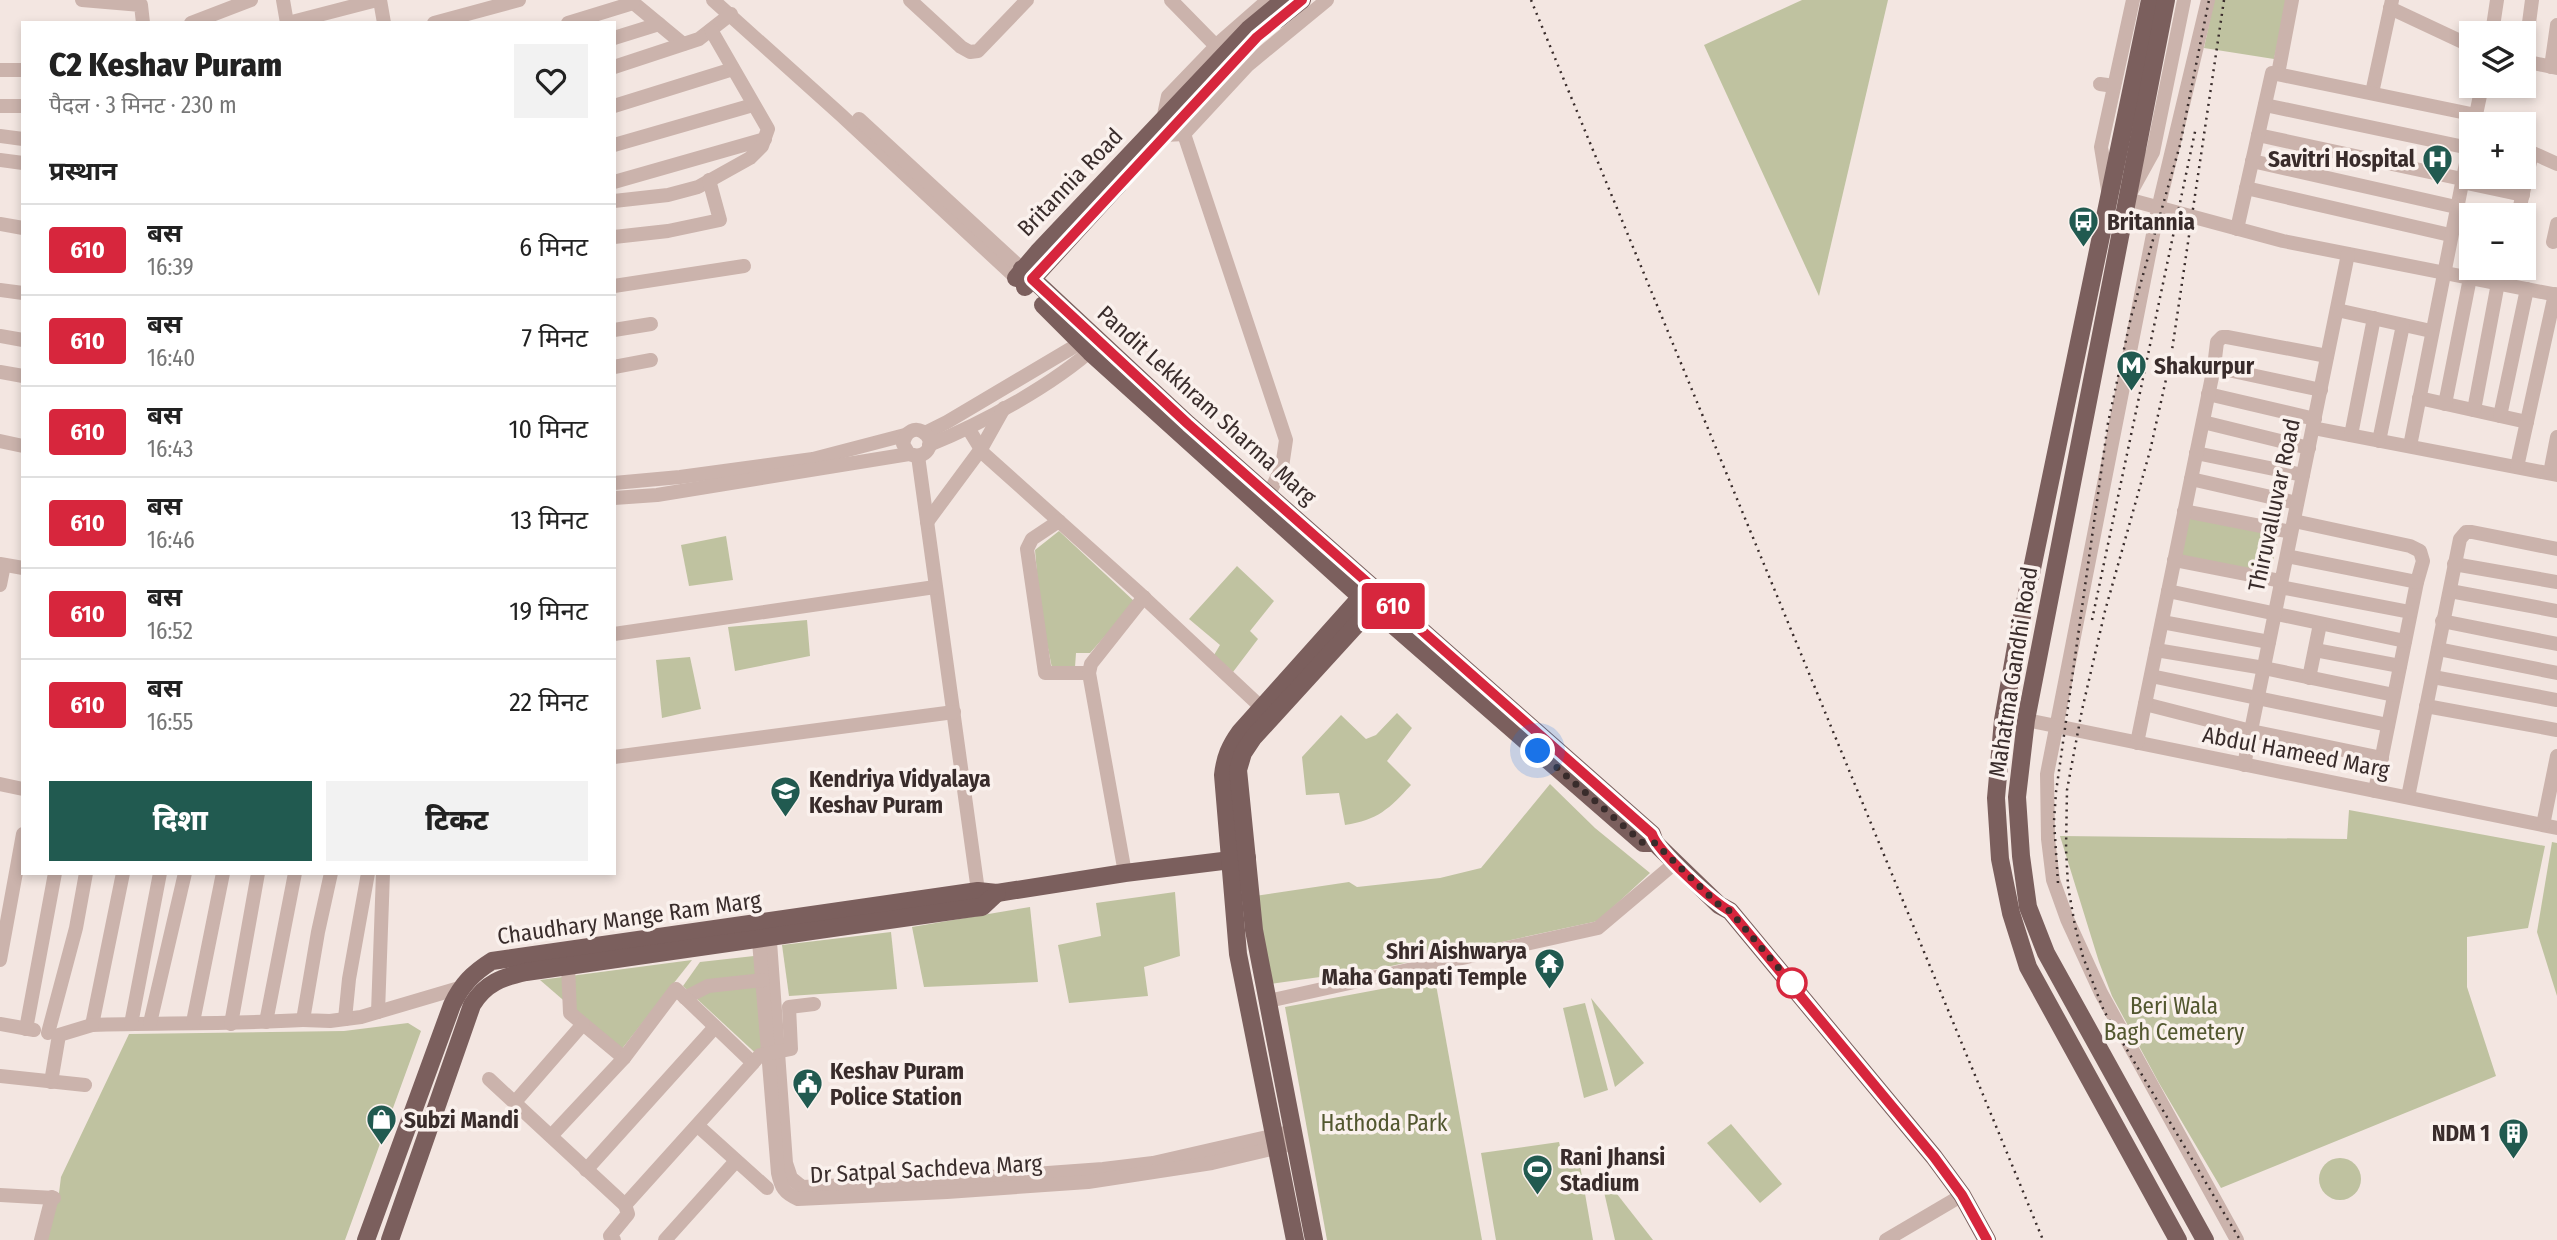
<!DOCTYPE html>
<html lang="hi">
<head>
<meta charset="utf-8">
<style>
	:root { --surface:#fff; --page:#f2f2f2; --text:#222; --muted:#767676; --line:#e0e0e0; --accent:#215a50 }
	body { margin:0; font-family:"Fira Sans Condensed","Noto Sans Devanagari",sans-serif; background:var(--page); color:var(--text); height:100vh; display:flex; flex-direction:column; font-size:26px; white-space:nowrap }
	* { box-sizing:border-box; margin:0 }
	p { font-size:23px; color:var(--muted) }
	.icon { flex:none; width:38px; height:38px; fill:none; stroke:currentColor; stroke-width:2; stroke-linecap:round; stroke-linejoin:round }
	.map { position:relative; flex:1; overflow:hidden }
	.panel { position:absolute; left:21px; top:21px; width:595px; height:854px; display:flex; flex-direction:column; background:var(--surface); border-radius:0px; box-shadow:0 4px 10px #0003 }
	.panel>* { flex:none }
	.badge { padding:0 14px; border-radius:5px; font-size:24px; line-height:46px }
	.buttons { position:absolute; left:2459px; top:21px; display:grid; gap:14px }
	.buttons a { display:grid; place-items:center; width:77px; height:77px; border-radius:0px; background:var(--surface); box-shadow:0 4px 10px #0003; font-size:35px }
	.you { position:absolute; width:35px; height:35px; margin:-18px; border:5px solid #fff; border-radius:50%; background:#1a73e8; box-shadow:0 0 0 10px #1a73e833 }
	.map>.badge { position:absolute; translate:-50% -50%; box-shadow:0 0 0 4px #fff }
	h2 { padding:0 28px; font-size:26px; line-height:63px }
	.round { display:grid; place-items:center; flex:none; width:74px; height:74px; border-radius:0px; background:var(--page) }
	.overview { display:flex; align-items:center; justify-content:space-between; height:119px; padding:0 28px }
	h1 { font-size:33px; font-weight:800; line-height:52px }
	.action { display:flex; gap:14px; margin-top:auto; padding:14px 28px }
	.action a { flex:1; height:80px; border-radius:0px; background:var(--accent); color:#fff; font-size:28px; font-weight:800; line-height:80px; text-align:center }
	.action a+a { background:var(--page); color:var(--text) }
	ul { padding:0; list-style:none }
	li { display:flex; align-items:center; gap:21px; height:91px; padding:0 28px; border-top:2px solid var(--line) }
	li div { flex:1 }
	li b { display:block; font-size:26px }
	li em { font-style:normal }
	li .badge { min-width:77px; font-weight:700; text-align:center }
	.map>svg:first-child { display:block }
</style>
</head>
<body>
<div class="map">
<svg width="2557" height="1240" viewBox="0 0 2557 1240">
	<rect width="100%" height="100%" fill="#f3e6e1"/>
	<g fill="#bfc2a0">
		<polygon points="1802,0 1888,0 1819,296 1704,45"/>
		<polygon points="2214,0 2287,0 2274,59 2204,48"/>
		<polygon points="2189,515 2279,533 2270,575 2180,557"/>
		<polygon points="1059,531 1135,602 1090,653 1076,653 1075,667 1052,668 1040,608 1035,550"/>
		<polygon points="726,536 733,580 689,586 681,545"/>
		<polygon points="1237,566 1274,601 1250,631 1258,639 1233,672 1214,655 1220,645 1189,619"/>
		<polygon points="807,620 810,656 735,671 728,627"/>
		<polygon points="690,657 701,709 662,718 656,660"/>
		<path d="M1397 713 1412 728 1387 761 1411 785C1389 809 1378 820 1345 825L1339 793 1306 795 1302 757 1341 715 1366 739 1376 735Z"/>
		<polygon points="1550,784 1595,828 1650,873 1598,921 1377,969 1270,984 1255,896 1349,882 1357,887 1440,878 1481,868"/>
		<polygon points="2349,810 2545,846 2528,928 2467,937 2467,987 2496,1076 2221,1188 2159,1083 2112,996 2099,962 2060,836 2347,839"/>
		<polygon points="2552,842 2557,843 2557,996 2537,932"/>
		<polygon points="1175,892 1180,956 1144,967 1148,996 1069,1003 1058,945 1101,936 1096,903"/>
		<polygon points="1030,907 1038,982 924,987 912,927"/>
		<polygon points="891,932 897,989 789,996 782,945"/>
		<polygon points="754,956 764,1061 683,986 700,962"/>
		<polygon points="692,960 621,1050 540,980"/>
		<polygon points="1435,979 1482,1240 1327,1240 1285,1007"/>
		<polygon points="1591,998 1644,1063 1615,1087"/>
		<polygon points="1585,1003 1608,1090 1584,1098 1563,1008"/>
		<polygon points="408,1023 421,1031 345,1240 39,1240 58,1201 61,1177 129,1034 344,1031"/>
		<polygon points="1731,1124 1782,1184 1760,1203 1707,1143"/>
		<polygon points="1559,1142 1562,1154 1578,1153 1593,1240 1496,1240 1481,1153"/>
		<circle cx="2340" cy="1179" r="21"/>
		<polygon points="1606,1180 1653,1240 1615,1240 1602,1183"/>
	</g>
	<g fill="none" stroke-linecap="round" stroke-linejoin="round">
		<g stroke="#cbb3ac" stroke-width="14">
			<polyline points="82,0 141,5 143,23"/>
			<polyline points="283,0 287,23"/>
			<polyline points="380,0 384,23"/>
			<polyline points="630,0 683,44"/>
			<polyline points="713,0 841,115 1015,277"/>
			<polyline points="910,0 961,47 970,52 978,51 1027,0"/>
			<polyline points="1171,0 1216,46"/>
			<polyline points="2184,0 2153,152 2127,199 2283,241 2557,295"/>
			<polyline points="2208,0 2158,209 2047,774 2048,839 2053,880 2067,919 2101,993 2237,1240"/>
			<polyline points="2390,8 2471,46"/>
			<polyline points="191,23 251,0"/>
			<polyline points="288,23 377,0"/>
			<polyline points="434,23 519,0"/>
			<polyline points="568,23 633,3"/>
			<polyline points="2492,33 2497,0"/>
			<polyline points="614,38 659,24"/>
			<polyline points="2524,61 2532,0"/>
			<polyline points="2524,61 2557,68"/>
			<polyline points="614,67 699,39 731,14"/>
			<polyline points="2551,67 2557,25"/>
			<polyline points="0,70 23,70"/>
			<polyline points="2278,74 2292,0"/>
			<polyline points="2100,84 2114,86"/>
			<polyline points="2372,93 2392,0"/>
			<polyline points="2265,105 2469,148"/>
			<polyline points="0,106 23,106"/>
			<polyline points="614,106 733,69"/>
			<polyline points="859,119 1022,269"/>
			<polyline points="1163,120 1168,96 1220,42 1268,0"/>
			<polyline points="2474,124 2482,86"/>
			<polyline points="1184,134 1286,440 1282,467 1269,494"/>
			<polyline points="1165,135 1184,134 1248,65 1327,0"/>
			<polyline points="2258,135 2462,179"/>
			<polyline points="0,136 23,139"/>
			<polyline points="614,145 753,105"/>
			<polyline points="2524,149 2557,164"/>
			<polyline points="0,160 23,163"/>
			<polyline points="2252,161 2456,207"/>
			<polyline points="614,182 765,139"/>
			<polyline points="2462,182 2523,195"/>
			<polyline points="2246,188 2450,235"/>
			<polyline points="2108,190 2101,147 2133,0"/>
			<polyline points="614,201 668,195 698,187 750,158 762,146 768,129 711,30"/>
			<polyline points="2518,215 2532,153"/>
			<polyline points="0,224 23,228"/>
			<polyline points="2237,229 2272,73 2476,115"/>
			<polyline points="614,237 668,231 720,220 709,180"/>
			<polyline points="2553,242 2557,224"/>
			<polyline points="614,286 744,266"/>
			<polyline points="0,290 23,293"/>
			<polyline points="2337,310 2431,331"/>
			<polyline points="614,330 651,324"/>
			<polyline points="0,336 23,340"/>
			<polyline points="614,367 651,360"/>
			<polyline points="2214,367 2321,390"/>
			<polyline points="0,372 23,376"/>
			<polyline points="2208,394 2315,419"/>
			<polyline points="2419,398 2527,422"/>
			<polyline points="2445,404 2470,278"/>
			<polyline points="2474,410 2498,283"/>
			<polyline points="2500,416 2527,289"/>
			<polyline points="2203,422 2309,448"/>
			<polyline points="968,428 984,454 1138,592 1262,708"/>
			<polyline points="2313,428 2557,475"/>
			<polyline points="925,433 947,422 1087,339"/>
			<polyline points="2351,435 2374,318"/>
			<polyline points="0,441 23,446"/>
			<polyline points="2379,441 2403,325"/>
			<path d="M929 445C983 423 1053 385 1096 346"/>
			<polyline points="2410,446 2471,138"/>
			<polyline points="2196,453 2303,475"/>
			<polyline points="918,456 978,891"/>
			<polyline points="2517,467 2555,294"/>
			<polyline points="2550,473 2557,437"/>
			<polyline points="2191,479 2297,503"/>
			<polyline points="614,483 680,477 813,459 905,435"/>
			<path d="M614 498 657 495 909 454C915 456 921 457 926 452 941 437 909 415 903 444L909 454"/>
			<polyline points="2184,511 2291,532"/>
			<polyline points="1059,521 1032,539 1027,549 1045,673 1089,673"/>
			<polyline points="2294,521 2410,546 2420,551 2423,561 2417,582 2375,791"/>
			<polyline points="927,522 981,449 1004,408"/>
			<polyline points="2287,556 2417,582"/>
			<polyline points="2174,560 2281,581"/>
			<polyline points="0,564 23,568"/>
			<polyline points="2454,564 2557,582"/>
			<polyline points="0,585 4,565"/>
			<polyline points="2280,587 2410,612"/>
			<polyline points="2168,591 2405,641"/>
			<polyline points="2450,591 2557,611"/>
			<polyline points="2442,621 2557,644"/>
			<polyline points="2162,622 2269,642"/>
			<polyline points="614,634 935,587"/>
			<polyline points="2438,649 2557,673"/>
			<polyline points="2156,650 2264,668 2394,695"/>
			<polyline points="2315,650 2400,666"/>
			<polyline points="2151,676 2388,725"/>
			<polyline points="2433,677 2557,700"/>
			<polyline points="2309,678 2320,624"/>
			<polyline points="2145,704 2251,731 2382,758"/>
			<polyline points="2426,706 2557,730"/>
			<polyline points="2026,720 2557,828"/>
			<polyline points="2137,743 2214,367 2217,342 2222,337 2227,337 2327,356"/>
			<polyline points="614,757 954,712"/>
			<polyline points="2244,765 2348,254"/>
			<polyline points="0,784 23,789"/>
			<polyline points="2408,797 2460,539 2466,532 2472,532 2557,549"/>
			<polyline points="2543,825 2557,756"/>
			<path d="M123 873 92 1025C162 1023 233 1024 303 1020"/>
			<polyline points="331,873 318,932 303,1020 330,1021 361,1017 466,986"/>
			<polyline points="1125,873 1089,673 1091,664 1144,597"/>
			<polyline points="769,928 786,1163 791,1178 802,1187 921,1182 1103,1169 1153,1163 1285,1133"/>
			<path d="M758 929 778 1173C781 1187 784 1193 798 1199L947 1192 1088 1182 1212 1163 1296 1143"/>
			<polyline points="0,960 23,834"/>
			<polyline points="568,966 570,1013 624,1058"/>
			<polyline points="685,998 708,986 763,980"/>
			<polyline points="1268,1001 1598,928 1675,863"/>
			<polyline points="378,1012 383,873"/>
			<polyline points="345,1019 349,979 368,873"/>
			<polyline points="193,1022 223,873"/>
			<polyline points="266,1022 295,873"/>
			<polyline points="150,1023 185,873"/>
			<polyline points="0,1024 34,1030"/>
			<polyline points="131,1024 160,873"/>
			<polyline points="231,1024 258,873"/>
			<polyline points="26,1029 55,873"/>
			<polyline points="48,1033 76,928 86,873"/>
			<polyline points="0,1076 85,1085"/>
			<polyline points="489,1079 625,1205 628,1214 610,1236 614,1240"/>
			<polyline points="51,1082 59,1035 92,1025"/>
			<polyline points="515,1102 583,1024"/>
			<polyline points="698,1126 767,1188"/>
			<polyline points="551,1136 624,1058 676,989 753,1063 760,1055 791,1049 789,1007 814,1004"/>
			<polyline points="586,1170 715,1027"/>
			<polyline points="0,1195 54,1198"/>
			<polyline points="625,1205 753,1063"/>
			<polyline points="41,1240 52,1197"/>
			<polyline points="665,1240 736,1161"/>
			<polyline points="1886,1240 1954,1200"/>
		</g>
		<g stroke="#7b5f5d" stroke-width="18">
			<polyline points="2150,0 2017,641 2003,720 1996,798 2000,859 2011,913 2028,967 2178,1240"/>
			<polyline points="2166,0 2026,720 2017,797 2021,856 2028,907 2046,953 2205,1240"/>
			<polyline points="1277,20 1302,0"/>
			<polyline points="1022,269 1188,424 1652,834 1655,843 1719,905 1730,911 1934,1157 1962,1195 1987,1240"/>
			<polyline points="1016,278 1038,252 1249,29 1284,0"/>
			<polyline points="1025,287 1119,184"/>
			<polyline points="1043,305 1090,352 1361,597 1643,843 1655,843"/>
			<path d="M366 1240 452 1005C462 984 473 973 492 961L978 891 997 893 1125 873 1247 858"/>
			<path d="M390 1240 472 1005C485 983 503 977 526 972L973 908 982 907 997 893"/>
			<path d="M1295 1240 1238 954 1223 775C1225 757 1230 746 1240 732L1368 589"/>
			<polyline points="1314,1240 1254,930 1238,770 1243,753 1253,738 1380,599"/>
		</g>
		<g stroke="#392c2b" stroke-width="2.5" stroke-dasharray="2 5" stroke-linecap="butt">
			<polyline points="1531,0 2043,1240"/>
			<polyline points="2224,0 2171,357 2150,451 2105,611 2082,710 2067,790 2066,849 2068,886 2075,926 2083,957 2104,1011 2240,1240"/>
			<polyline points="2092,620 2196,127"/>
			<polyline points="2058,883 2054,821 2056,792 2108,423 2131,317 2180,145 2209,0"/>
		</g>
	</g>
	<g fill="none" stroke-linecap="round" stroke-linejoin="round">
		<defs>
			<path id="line" d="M1302 0 1257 37 1032 279 1188 424 1652 834C1657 851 1713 902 1730 911L1934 1157 1962 1195 1987 1240"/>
		</defs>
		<use href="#line" stroke="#fff" stroke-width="16"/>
		<use href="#line" stroke="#d7263d" stroke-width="10"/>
		<polyline stroke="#392c2b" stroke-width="7" stroke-dasharray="0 12.6" points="1538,751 1643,843 1655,843 1719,905 1730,911 1794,986 1792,983"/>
	</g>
	<defs>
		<symbol id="hospital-pin" viewBox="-11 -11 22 30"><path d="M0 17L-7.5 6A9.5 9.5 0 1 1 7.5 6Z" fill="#215a50" stroke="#faf1ed"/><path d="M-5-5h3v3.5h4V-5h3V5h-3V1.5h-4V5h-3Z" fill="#fff"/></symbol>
		<symbol id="bus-pin" viewBox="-11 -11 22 30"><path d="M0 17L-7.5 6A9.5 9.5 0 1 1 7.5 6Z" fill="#215a50" stroke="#faf1ed"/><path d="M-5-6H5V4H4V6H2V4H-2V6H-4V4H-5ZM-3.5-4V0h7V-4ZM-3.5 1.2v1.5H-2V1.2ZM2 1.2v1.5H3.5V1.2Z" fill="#fff"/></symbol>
		<symbol id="metro-pin" viewBox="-11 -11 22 30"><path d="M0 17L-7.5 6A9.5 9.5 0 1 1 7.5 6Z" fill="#215a50" stroke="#faf1ed"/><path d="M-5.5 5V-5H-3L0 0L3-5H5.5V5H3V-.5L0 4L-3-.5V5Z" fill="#fff"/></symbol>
		<symbol id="school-pin" viewBox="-11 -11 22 30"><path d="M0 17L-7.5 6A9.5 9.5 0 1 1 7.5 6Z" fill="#215a50" stroke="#faf1ed"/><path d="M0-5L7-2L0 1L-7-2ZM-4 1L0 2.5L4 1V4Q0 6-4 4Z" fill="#fff"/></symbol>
		<symbol id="temple-pin" viewBox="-11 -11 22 30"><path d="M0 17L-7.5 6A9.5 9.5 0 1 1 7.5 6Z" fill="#215a50" stroke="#faf1ed"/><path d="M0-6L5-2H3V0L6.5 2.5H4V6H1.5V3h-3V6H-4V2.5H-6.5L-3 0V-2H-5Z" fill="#fff"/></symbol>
		<symbol id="civic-pin" viewBox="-11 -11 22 30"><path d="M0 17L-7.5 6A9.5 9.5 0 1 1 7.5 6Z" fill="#215a50" stroke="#faf1ed"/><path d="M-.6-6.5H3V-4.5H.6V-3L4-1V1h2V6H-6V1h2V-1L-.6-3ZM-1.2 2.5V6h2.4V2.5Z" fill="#fff"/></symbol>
		<symbol id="shop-pin" viewBox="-11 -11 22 30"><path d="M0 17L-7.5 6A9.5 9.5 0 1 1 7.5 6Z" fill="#215a50" stroke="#faf1ed"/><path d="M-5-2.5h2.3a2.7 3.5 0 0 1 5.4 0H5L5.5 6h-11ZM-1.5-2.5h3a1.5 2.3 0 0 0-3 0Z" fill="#fff"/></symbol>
		<symbol id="building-pin" viewBox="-11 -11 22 30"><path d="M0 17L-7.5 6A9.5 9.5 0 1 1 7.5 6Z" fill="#215a50" stroke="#faf1ed"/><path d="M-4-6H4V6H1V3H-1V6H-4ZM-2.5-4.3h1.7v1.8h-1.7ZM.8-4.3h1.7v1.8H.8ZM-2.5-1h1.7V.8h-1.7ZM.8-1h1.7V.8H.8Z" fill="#fff"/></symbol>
		<symbol id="stadium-pin" viewBox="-11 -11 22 30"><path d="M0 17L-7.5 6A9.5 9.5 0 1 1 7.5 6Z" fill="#215a50" stroke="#faf1ed"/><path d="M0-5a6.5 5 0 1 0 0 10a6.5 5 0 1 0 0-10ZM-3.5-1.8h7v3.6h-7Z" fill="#fff"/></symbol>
	</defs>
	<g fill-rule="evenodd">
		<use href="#hospital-pin" x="2420" y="142" width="35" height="47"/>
		<use href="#bus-pin" x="2066" y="204" width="35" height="47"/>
		<use href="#metro-pin" x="2114" y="348" width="35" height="47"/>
		<use href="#school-pin" x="768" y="774" width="35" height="47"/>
		<use href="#temple-pin" x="1532" y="946" width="35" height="47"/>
		<use href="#civic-pin" x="790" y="1066" width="35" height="47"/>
		<use href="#shop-pin" x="364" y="1102" width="35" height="47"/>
		<use href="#building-pin" x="2496" y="1116" width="35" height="47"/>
		<use href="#stadium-pin" x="1520" y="1152" width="35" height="47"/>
	</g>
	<circle fill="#fff" stroke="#d7263d" stroke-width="3.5" cx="1792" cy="983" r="14"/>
	<g text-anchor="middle" stroke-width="7" stroke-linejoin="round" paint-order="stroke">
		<g font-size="23" font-weight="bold" fill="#392c2b" stroke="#faf1ed" text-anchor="start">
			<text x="2415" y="167" text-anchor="end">Savitri Hospital</text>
			<text x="2107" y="230">Britannia</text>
			<text x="2154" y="374">Shakurpur</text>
			<text x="809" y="787">Kendriya Vidyalaya<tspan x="809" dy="26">Keshav Puram</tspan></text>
			<text x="1527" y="959" text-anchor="end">Shri Aishwarya<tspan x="1527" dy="26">Maha Ganpati Temple</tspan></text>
			<text x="830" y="1079">Keshav Puram<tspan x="830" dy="26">Police Station</tspan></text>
			<text x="404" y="1128">Subzi Mandi</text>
			<text x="2490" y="1141" text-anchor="end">NDM 1</text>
			<text x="1560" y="1165">Rani Jhansi<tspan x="1560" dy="26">Stadium</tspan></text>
		</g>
		<g font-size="23" fill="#392c2b" stroke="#faf1ed">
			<text transform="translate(1070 182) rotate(-46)" y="8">Britannia Road</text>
			<text transform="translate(1207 405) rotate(42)" y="8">Pandit Lekkhram Sharma Marg</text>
			<text transform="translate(2274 505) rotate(-78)" y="8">Thiruvalluvar Road</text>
			<text transform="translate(2013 672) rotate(-81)" y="8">Mahatma Gandhi Road</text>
			<text transform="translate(2296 752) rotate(11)" y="8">Abdul Hameed Marg</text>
			<text transform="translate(629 918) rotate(-8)" y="8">Chaudhary Mange Ram Marg</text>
			<text transform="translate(926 1169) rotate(-3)" y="8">Dr Satpal Sachdeva Marg</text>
		</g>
		<g font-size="23" fill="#52572f" stroke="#faf1ed">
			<text x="2174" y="1014">Beri Wala<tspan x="2174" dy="26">Bagh Cemetery</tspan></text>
			<text x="1384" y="1131">Hathoda Park</text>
		</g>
	</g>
</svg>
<div class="buttons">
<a><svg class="icon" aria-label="layers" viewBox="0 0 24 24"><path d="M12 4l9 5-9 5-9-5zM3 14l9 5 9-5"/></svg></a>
<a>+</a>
<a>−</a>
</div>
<div class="you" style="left:1538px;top:751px"></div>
<b class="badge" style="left:1393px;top:606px;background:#d7263d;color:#fff">610</b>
<section class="panel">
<div class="overview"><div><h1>C2 Keshav Puram</h1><p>पैदल · 3 मिनट · 230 m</p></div><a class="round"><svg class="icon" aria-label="heart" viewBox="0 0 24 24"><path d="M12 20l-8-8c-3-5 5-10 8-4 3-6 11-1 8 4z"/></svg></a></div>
<h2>प्रस्थान</h2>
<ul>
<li><span class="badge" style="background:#d7263d;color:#fff">610</span><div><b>बस</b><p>16:39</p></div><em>6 मिनट</em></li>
<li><span class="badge" style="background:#d7263d;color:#fff">610</span><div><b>बस</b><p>16:40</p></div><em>7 मिनट</em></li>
<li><span class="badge" style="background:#d7263d;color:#fff">610</span><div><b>बस</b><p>16:43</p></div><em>10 मिनट</em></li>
<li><span class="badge" style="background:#d7263d;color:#fff">610</span><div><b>बस</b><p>16:46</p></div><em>13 मिनट</em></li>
<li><span class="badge" style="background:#d7263d;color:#fff">610</span><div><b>बस</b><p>16:52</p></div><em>19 मिनट</em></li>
<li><span class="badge" style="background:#d7263d;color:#fff">610</span><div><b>बस</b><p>16:55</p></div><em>22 मिनट</em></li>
</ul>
<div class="action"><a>दिशा</a><a>टिकट</a></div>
</section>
</div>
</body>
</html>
